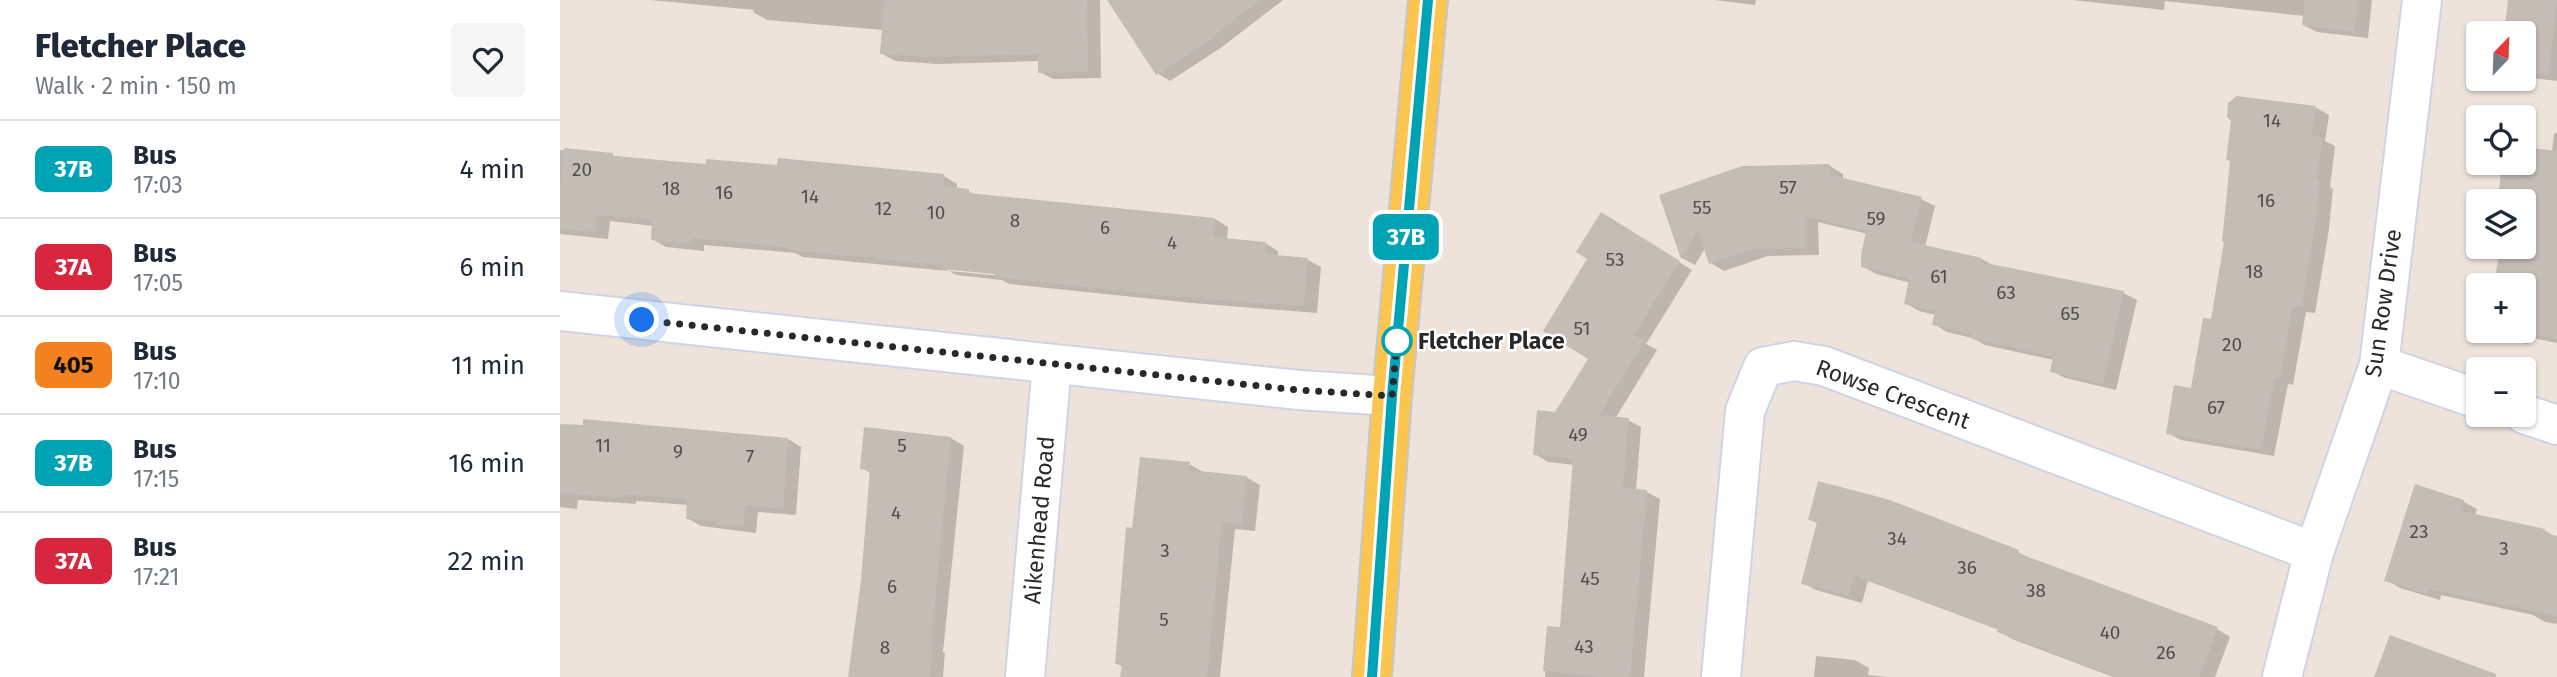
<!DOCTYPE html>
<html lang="en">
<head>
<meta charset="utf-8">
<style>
	:root { --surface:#fff; --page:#f6f6f7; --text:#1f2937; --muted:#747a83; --line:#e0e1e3 }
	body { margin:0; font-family:"Fira Sans",sans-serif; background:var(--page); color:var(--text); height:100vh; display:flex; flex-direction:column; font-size:26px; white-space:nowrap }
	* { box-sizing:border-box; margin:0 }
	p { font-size:23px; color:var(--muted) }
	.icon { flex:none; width:38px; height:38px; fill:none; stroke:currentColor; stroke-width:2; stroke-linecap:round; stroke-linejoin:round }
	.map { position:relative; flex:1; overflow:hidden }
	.sheet { display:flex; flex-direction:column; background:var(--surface); width:560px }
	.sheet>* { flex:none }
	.badge { padding:0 14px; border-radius:10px; font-size:24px; line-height:46px }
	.needle { width:46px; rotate:23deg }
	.controls { position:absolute; left:1906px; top:21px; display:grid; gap:14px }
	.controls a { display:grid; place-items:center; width:70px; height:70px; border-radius:7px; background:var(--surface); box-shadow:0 2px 5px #0004; font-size:35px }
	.you { position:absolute; width:35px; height:35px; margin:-18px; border:5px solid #fff; border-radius:50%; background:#1a73e8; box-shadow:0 0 0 10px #1a73e833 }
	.map>.badge { position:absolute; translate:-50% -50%; box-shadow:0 0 0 4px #fff }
	.round { display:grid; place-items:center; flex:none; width:74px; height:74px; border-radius:7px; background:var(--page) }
	.headline { display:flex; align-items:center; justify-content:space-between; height:119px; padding:0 35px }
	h1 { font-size:33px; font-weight:800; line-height:52px }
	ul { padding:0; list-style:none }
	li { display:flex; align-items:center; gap:21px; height:98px; padding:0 35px; border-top:2px solid var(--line) }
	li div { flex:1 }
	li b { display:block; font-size:26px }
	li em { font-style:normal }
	li .badge { min-width:77px; font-weight:700; text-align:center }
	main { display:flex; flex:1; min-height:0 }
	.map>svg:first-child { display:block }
</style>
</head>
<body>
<main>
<section class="sheet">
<div class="headline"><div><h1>Fletcher Place</h1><p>Walk · 2 min · 150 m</p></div><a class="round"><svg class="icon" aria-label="heart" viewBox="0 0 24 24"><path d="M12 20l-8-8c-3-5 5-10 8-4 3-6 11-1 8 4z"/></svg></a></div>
<ul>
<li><span class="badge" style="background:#00a3b4;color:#fff">37B</span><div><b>Bus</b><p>17:03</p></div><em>4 min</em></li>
<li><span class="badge" style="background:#d7263d;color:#fff">37A</span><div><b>Bus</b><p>17:05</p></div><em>6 min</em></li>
<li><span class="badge" style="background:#f58220;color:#111">405</span><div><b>Bus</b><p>17:10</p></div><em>11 min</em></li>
<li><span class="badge" style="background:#00a3b4;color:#fff">37B</span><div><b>Bus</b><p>17:15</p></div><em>16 min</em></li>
<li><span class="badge" style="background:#d7263d;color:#fff">37A</span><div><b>Bus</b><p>17:21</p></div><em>22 min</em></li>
</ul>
</section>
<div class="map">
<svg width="1997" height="677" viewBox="0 0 1997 677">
	<rect width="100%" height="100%" fill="#ede3da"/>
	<g fill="#0003">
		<polygon points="90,0 540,0 541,78 493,79 480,72 480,61 378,64 335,61 321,53 323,30 207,20 193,12 194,10"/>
		<polygon points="549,0 723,0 662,47 610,81 597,73"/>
		<polygon points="1154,0 1196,0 1195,5"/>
		<polygon points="1512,0 1812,0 1808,38 1757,32 1743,25 1744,16 1605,1 1604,10"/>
		<polygon points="1950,0 1997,0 1997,81 1964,77 1964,33 1946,33"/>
		<polygon points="1755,107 1769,115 1765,141 1775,146 1770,187 1773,189 1769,229 1755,313 1746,312 1733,385 1728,384 1714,456 1621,440 1608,433 1632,390 1652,321"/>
		<polygon points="1994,133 1997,133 1997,343 1968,337 1967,344 1940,338 1927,331 1964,331 1964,285 1936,285 1943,247 1964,247 1964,201 1940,201 1944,163 1964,163 1964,149 1992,152"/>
		<polygon points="0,150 147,166 384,176 397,184 396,190 408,191 417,196 655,219 668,227 667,240 705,243 718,251 718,257 748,260 761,267 757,313 632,303 449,284 442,280 396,275 389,271 443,276 443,273 384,267 388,271 243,257 235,253 144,245 144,251 106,247 92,239 94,226 50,221 48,239 0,234"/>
		<polygon points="1270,166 1283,174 1283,180 1361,199 1375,206 1365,247 1422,259 1434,266 1563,293 1577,300 1556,390 1505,378 1492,371 1494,360 1425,345 1412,338 1387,332 1374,324 1376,315 1359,311 1346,303 1351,283 1316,274 1302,266 1308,234 1258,222 1259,255 1208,256 1164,271 1151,263 1145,248 1135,265 1122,258 1101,196"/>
		<polygon points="1054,222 1132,270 1086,344 1097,350 1055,419 1068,420 1081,427 1076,491 1087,492 1100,499 1084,677 985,677 989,628 1001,629 1014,465 988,462 975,454 996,414 1030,358"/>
		<polygon points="0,425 228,439 241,447 236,515 198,512 196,533 141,526 127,518 128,505 76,501 76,504 18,500 17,509 0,507"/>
		<polygon points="391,438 404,446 383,652 385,653 383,677 289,677 302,580 312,474 302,468"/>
		<polygon points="629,464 643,472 686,477 700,485 695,531 675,529 660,677 562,677 563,667 556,663 573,530"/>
		<polygon points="1856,487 1904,502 1917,509 1915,515 1984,530 1997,538 1997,624 1985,622 1973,615 1881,595 1880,600 1840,588 1827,580"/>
		<polygon points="1250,519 1458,552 1472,560 1657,629 1670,637 1655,677 1553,677 1452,639 1439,630 1308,581 1302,603 1256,590 1243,583 1258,524"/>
		<polygon points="1256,656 1295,660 1309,668 1308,675 1328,677 1254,677"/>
	</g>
	<g fill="#c4bdb6">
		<polygon points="324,0 527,0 528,72 478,73 478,54 363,57 320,54"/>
		<polygon points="547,0 700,0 649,40 596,75"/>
		<polygon points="1745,0 1798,0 1795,32 1742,25"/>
		<polygon points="1948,0 1997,0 1989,75 1964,72 1964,33 1944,33"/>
		<polygon points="1677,96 1756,106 1752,136 1763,137 1757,179 1760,180 1756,220 1742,307 1733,306 1720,378 1715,377 1701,450 1606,434 1614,385 1631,388 1643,318 1651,319 1664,242 1662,242 1670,161 1666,160 1671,121 1667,117 1668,103"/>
		<polygon points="1964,147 1997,151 1997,339 1955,331 1954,337 1925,331 1964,331 1964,285 1934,285 1940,247 1964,247 1964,201 1938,201 1942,163 1964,163"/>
		<polygon points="4,148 53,153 53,156 146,164 146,159 217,165 218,158 384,174 383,186 409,189 409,193 655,218 653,237 706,242 705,254 748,258 744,306 618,297 434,277 434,274 381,269 382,265 228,250 228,247 131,238 131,244 91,240 92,220 37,215 35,232 0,229 0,188"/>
		<polygon points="1270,164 1270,175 1362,197 1351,242 1422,258 1421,262 1564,291 1543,384 1490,372 1493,357 1410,338 1411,334 1372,325 1375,311 1344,304 1349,279 1301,267 1301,256 1306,231 1245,216 1246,248 1194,249 1149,264 1138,231 1121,259 1099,195 1182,166"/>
		<polygon points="1041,212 1120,261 1074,335 1085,341 1039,415 1069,418 1063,488 1087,490 1070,677 1042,677 983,671 987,626 1000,627 1013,459 973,455 977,410 995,412 1028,359 983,331 1027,259 1016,252"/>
		<polygon points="23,419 228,438 223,509 185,505 184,526 155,525 156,521 126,519 127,499 63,494 63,498 0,493 0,424 23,425"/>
		<polygon points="304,427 391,437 371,644 373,644 370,677 288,677 301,580 310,470 300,469"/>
		<polygon points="580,457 630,462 629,470 687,476 682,524 662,522 647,677 560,677 562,665 555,664 566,527 572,528"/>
		<polygon points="1258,481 1330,500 1459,550 1458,553 1658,627 1639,677 1556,677 1437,632 1438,629 1294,575 1289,596 1241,584 1257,522 1248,520"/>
		<polygon points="1855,484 1904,500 1901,511 1985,529 1984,533 1997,536 1997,616 1868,589 1866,594 1824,581"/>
		<polygon points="1830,635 1936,674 1936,677 1814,677"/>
	</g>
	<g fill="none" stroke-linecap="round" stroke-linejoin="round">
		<defs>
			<g id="minor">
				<polyline points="0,311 739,390 832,396"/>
				<polyline points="1819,365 1918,399"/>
				<polyline points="1964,414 1997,425"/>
				<polyline points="465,677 492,364"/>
				<polyline points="1161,677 1185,411 1203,367 1234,361 1264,366 1754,552"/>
				<polyline points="1722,677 1754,552 1819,365 1862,0"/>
			</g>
			<polyline id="major" points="812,677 832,396 868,0"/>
		</defs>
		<use href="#minor" stroke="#cfd4e4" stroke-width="42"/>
		<use href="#major" stroke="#c7c7c7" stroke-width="42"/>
		<use href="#minor" stroke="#fff" stroke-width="38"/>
		<use href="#major" stroke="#fbc650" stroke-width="38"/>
	</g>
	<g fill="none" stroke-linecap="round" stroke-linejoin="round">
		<defs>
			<polyline id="line" points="812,677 832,396 868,0"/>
		</defs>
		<use href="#line" stroke="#fff" stroke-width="16"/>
		<use href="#line" stroke="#00a3b4" stroke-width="10"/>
		<polyline stroke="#292929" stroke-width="7" stroke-dasharray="0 12.6" points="82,320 738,390 832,396 837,341"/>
	</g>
	<circle fill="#fff" stroke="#00a3b4" stroke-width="3.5" cx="837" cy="341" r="14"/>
	<g text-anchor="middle" stroke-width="5" stroke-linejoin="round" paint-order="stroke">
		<g font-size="19" fill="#504e4c">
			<text x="1712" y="127">14</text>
			<text x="22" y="176">20</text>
			<text x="1228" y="194">57</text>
			<text x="111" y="195">18</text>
			<text x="164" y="199">16</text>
			<text x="250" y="203">14</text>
			<text x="1706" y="207">16</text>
			<text x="1142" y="214">55</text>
			<text x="323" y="215">12</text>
			<text x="376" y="219">10</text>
			<text x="1316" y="225">59</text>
			<text x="455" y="227">8</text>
			<text x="545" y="234">6</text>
			<text x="612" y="249">4</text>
			<text x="1055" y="266">53</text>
			<text x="1694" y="278">18</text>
			<text x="1379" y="283">61</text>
			<text x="1446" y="299">63</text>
			<text x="1510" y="320">65</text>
			<text x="1022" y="335">51</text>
			<text x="1672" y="351">20</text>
			<text x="1656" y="414">67</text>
			<text x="1018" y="441">49</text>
			<text x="43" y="452">11</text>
			<text x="342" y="452">5</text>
			<text x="118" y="458">9</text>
			<text x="190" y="463">7</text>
			<text x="336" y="519">4</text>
			<text x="1859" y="538">23</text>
			<text x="1337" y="545">34</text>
			<text x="1944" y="555">3</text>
			<text x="605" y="557">3</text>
			<text x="1407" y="574">36</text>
			<text x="1030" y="585">45</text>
			<text x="332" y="593">6</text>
			<text x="1476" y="597">38</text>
			<text x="604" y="626">5</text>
			<text x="1550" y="639">40</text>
			<text x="1024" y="653">43</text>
			<text x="325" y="654">8</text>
			<text x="1606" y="659">26</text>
		</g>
		<g font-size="23" fill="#292929" stroke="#fff">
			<text transform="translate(1823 303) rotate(-82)" y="8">Sun Row Drive</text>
			<text transform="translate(1333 394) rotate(20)" y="8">Rowse Crescent</text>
			<text transform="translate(479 520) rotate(-85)" y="8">Aikenhead Road</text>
		</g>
		<g font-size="23" font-weight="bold" fill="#292929" stroke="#fff" text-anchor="start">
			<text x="858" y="349">Fletcher Place</text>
		</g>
	</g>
</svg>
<div class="controls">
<a><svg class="needle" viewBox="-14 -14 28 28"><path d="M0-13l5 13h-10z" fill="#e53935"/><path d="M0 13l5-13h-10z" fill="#747a83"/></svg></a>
<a><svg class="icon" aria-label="locate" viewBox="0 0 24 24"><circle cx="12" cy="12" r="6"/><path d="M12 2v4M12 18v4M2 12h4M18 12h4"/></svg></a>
<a><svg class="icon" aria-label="layers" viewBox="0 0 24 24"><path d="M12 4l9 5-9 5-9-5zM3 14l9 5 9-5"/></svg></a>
<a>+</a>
<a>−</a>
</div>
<div class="you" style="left:82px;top:320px"></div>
<b class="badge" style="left:846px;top:237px;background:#00a3b4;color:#fff">37B</b>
</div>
</main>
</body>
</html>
